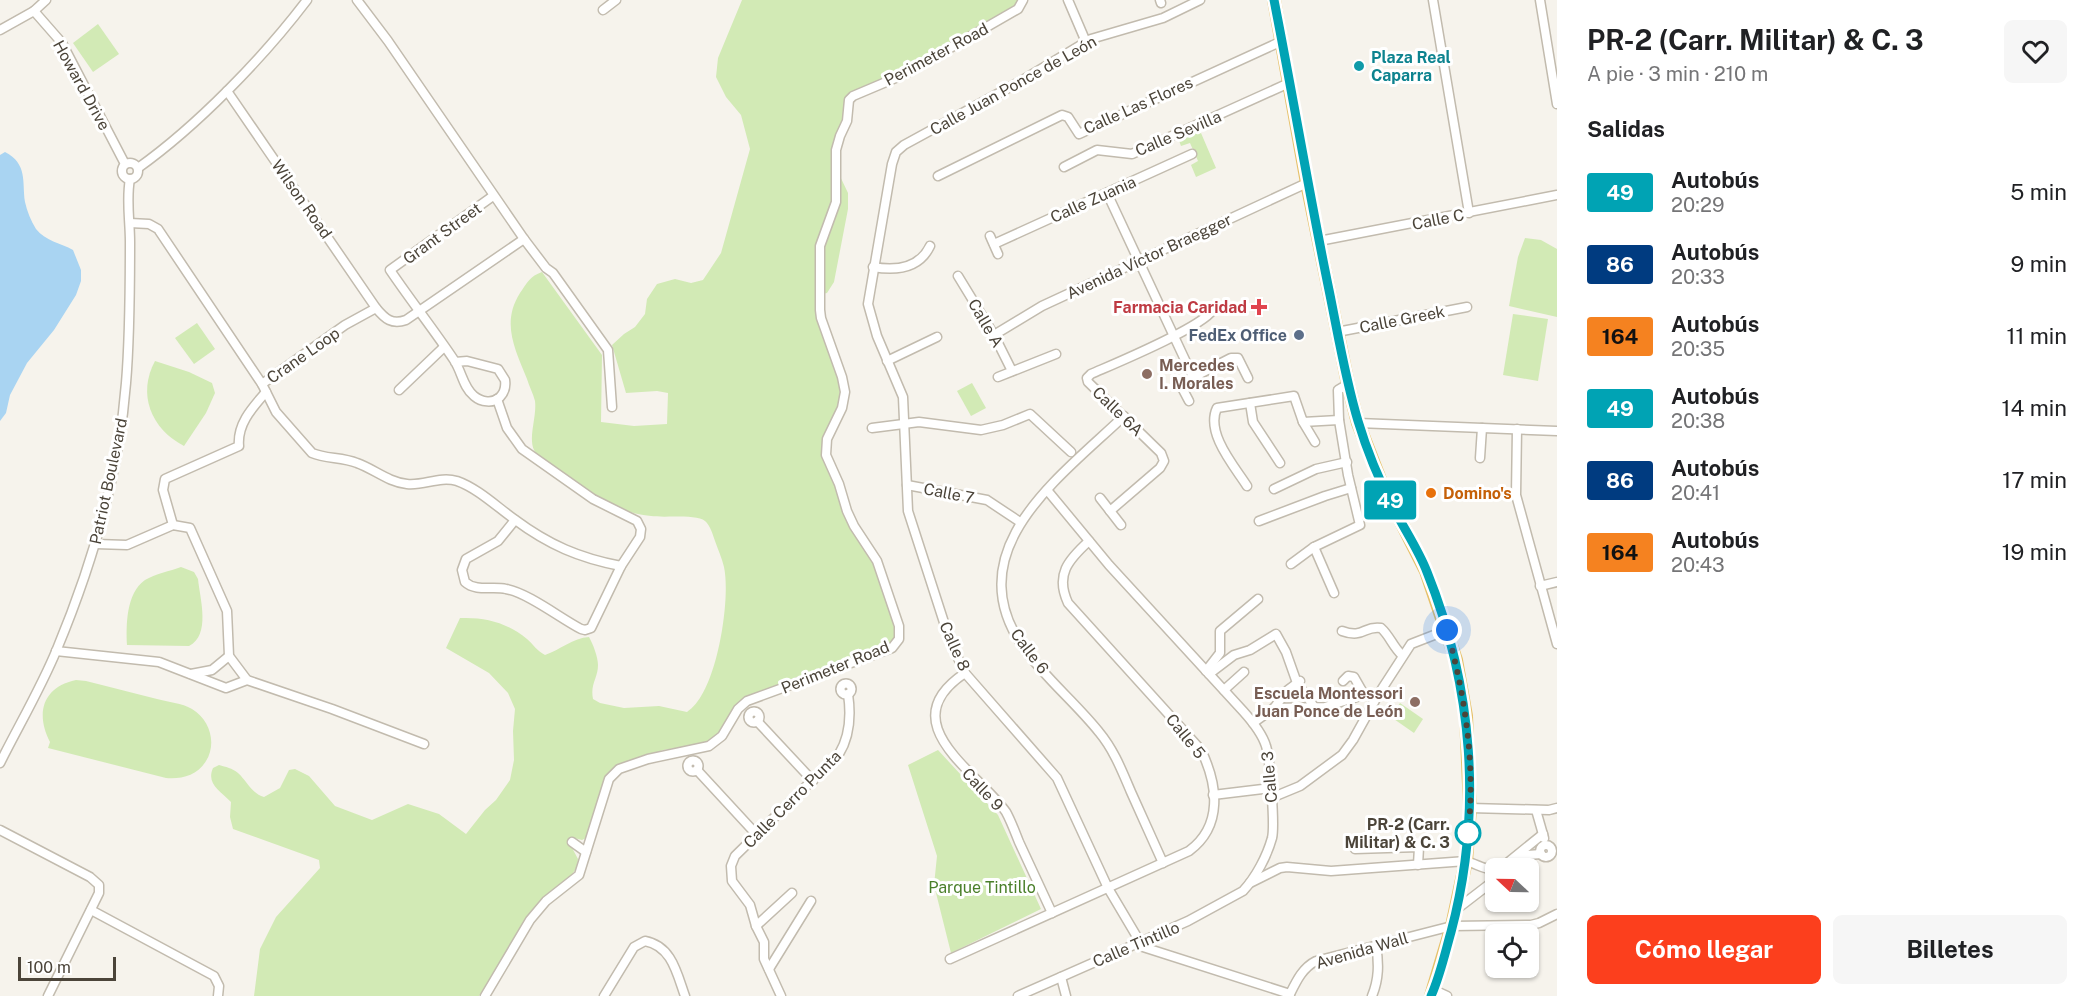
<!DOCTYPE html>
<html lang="es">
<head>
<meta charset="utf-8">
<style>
	:root { --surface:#fff; --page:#f6f6f6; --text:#202124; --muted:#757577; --accent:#fc3f1d }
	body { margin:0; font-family:"Public Sans",sans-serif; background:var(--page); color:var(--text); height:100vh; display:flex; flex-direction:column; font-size:22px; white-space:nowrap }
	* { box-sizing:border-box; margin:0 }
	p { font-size:20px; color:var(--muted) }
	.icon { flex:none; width:33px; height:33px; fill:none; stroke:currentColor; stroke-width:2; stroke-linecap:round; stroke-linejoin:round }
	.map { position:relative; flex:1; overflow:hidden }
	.details { display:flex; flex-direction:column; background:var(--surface); width:540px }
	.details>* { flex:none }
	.badge { padding:0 12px; border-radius:4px; font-size:21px; line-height:39px }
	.needle { width:39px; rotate:292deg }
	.tools { position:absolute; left:1485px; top:858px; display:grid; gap:12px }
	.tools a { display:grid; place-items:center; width:54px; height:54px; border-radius:9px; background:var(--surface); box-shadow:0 2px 4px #0004; font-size:30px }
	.scale { position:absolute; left:18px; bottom:15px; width:98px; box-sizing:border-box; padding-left:6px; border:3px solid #4b4439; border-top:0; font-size:16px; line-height:21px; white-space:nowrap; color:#4b4439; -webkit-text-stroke:4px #fff; paint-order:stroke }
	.you { position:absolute; width:30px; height:30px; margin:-15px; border:4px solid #fff; border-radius:50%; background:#1a73e8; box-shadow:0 0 0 9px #1a73e833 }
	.map>.badge { position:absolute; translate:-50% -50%; box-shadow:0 0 0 3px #fff }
	h2 { padding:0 30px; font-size:22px; line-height:54px }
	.round { display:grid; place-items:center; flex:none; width:63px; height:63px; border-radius:9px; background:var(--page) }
	.overview { display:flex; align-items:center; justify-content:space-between; height:102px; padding:0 30px }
	h1 { font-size:28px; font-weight:700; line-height:45px }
	.primary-button { display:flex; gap:12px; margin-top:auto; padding:12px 30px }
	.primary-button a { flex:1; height:69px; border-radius:9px; background:var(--accent); color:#fff; font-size:24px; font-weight:700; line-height:69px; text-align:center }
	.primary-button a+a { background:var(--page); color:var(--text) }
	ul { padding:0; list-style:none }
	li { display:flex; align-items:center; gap:18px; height:72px; padding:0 30px }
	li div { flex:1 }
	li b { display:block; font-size:22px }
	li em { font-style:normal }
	li .badge { min-width:66px; font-weight:700; text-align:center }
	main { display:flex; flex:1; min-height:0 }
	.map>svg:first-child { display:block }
</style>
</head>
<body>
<main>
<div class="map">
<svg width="1557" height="996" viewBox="0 0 1557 996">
	<rect width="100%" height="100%" fill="#f6f3ec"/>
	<g fill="#d2eab5">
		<path d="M742 0H1020L1013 9 891 78 857 89 850 95 838 152V172L848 193V209L834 282 827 293 817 295 843 393 823 456 824 463 836 489 844 515 851 528 874 560 894 627 895 637 887 646 737 707 713 740 707 743 663 750 639 760 616 774 586 838 582 840 574 838 570 844 578 859 577 867 571 876 544 897 535 907 479 996H254L260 949 276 917 320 868 319 860 233 829 230 817 231 802C220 791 206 784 213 768L219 765C226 767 232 768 238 773 247 781 252 794 264 797L280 788 289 770 295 769 309 776 335 806 372 820 408 804 439 814 466 834 485 810 496 800 510 780 514 760 513 731 515 709 508 693 489 673 446 648 460 618C485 617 506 622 527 639 533 644 537 651 545 655 560 650 573 638 589 637 593 644 598 657 598 665 598 678 590 684 593 699L600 703 624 708 659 706 687 712C717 694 731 599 724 567 722 558 718 550 715 541 713 535 710 525 705 521 696 514 663 518 651 516 637 515 621 510 608 502 594 495 539 461 534 450 528 437 537 417 535 401 533 393 529 386 527 379 515 349 501 323 520 293 527 283 530 276 542 272L602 355 601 422 634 426 667 424 668 393 657 391 626 393 612 345 624 334 635 327 645 314 647 299 657 284 675 279 691 283 703 280 721 253 750 149 741 115 726 97 716 77 718 58Z"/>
		<polygon points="98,24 119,54 93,72 73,43"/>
		<polygon points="1198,126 1216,168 1196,177 1191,165 1198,161 1190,143 1181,146 1177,135"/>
		<polygon points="1525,238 1541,240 1557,249 1557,317 1509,306 1518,257"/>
		<polygon points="1513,314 1548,319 1538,381 1503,375"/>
		<polygon points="197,323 215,349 194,364 175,338"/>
		<path d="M155 361 189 372 212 383 215 393 206 413 184 446C151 429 137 394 155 361Z"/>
		<polygon points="972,383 986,408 971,416 957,391"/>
		<path d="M181 567 194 572 198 579C200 599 211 635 189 646L127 645C126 626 126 593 145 580 155 574 170 571 181 567Z"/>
		<path d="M76 680 86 681C110 687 133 693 157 699 168 702 182 703 192 709 210 720 217 743 206 761 197 776 182 779 166 778L48 748 50 742C35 713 43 687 76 680Z"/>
		<polygon points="1400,703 1423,719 1414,733 1391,717"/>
		<polygon points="938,750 998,815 1041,909 951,953 934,885 937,856 908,765"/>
	</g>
	<path fill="#a9d4f2" d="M5 152C28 164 22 182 25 202 27 211 31 221 36 229 45 241 61 243 73 250L81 270V281L76 295 54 330 27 363 10 395 6 413 0 421V155Z"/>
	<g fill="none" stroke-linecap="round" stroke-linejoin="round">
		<defs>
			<g id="minor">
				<polyline points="357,0 388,41 524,239 546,268 553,273 608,350 612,407"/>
				<polyline points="1068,0 1086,42"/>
				<polyline points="1160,0 1161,3"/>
				<polyline points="1200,0 1163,18 1091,39 1021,81 904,145 896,152 892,164 868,304 877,336 903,397 908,511 950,641 965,673 1057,778 1108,888 1143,947 1290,994"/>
				<polyline points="1433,0 1469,213"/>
				<polyline points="1540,0 1557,104"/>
				<polyline points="603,10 616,0"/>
				<polyline points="34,11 62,43 125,164"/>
				<polyline points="0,30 34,11 46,0"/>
				<polyline points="227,91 376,308"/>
				<circle cx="130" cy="171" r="8"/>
				<polyline points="1064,167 1097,150 1132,154 1289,83"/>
				<path d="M138 168C197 126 263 58 307 0"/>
				<polyline points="938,176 1062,115 1068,117 1079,134 1282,41"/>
				<polyline points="1107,193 1193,377"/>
				<path d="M130 223 149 224 158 229 262 384 276 412 312 453C326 459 342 457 357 463 374 469 388 482 407 484 424 486 439 476 457 481 477 488 496 506 514 519 549 545 579 558 621 566"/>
				<polyline points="990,236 998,254"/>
				<polyline points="1319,241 1557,195"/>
				<polyline points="994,244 1192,154"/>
				<path d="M873 267C896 271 919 269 930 246"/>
				<polyline points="958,276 994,335 1012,371"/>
				<polyline points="1337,332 1467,307"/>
				<polyline points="994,335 1042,306 1307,183"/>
				<polyline points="887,361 937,337"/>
				<path d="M455 362 467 361 498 369 505 380C506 387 505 392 500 397 493 404 481 402 474 396 463 387 462 372 454 360 434 330 411 301 390 270L493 196"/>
				<polyline points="998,377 1056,354"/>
				<path d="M262 384 345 325 376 308C385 319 392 325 406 320L524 239"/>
				<polyline points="399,390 444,347"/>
				<path d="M497 399 507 428 522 449 593 499 637 521 641 529 640 537 621 566 591 628 585 630 581 629C560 618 528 593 506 589 493 586 476 592 465 582L462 570 466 559 498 541 515 520"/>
				<polyline points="1189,401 1180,384 1231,358 1238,358 1248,378"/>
				<polyline points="1250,403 1253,422 1280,463"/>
				<path d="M1124 416C1060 477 956 550 1023 647 1045 678 1076 703 1099 732 1114 750 1122 771 1131 792 1142 816 1152 839 1163 863"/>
				<polyline points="1303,422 1315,442"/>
				<polyline points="1358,423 1557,431"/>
				<polyline points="872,428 919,422 981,430 1003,425 1030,414 1071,452"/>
				<polyline points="1517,429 1516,495 1557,644"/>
				<polyline points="1480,458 1482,428"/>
				<polyline points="907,485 987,500 1020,522"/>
				<path d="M1247 486C1235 467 1205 433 1217 408L1294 396 1303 422 1339 420"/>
				<polyline points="1274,489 1316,469 1347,462"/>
				<polyline points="1100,498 1121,525"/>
				<path d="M1110 511 1160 468 1164 461 1161 453 1088 382 1087 378 1091 374C1116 363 1199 329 1213 310"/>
				<polyline points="1259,521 1325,496 1351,488"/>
				<path d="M173 525 163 490 165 479 239 446C237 424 252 408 266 392"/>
				<polyline points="96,544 127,545 173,525 190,528 227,611 229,656 247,680 332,709 424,744"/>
				<polyline points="1314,547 1334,593"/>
				<polyline points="1291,564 1314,547 1360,525 1348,475 1339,420 1338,390 1348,384"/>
				<polyline points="1540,586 1557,582"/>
				<path d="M1342 631C1364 639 1364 625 1381 628 1390 636 1393 647 1402 655"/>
				<polyline points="56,651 159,662 226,688 247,680"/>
				<polyline points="1206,671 1220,653 1220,631 1258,599"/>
				<path d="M965 673C890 723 977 771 1006 812 1011 821 1015 832 1019 842 1030 866 1041 889 1052 913"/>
				<polyline points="191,674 212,670 229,656"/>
				<polyline points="1209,674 1234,655 1250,650 1276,634 1286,652 1297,683 1315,708"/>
				<circle cx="846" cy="689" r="5.5"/>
				<polyline points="1224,690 1244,672"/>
				<polyline points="1274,708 1288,690 1300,681"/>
				<circle cx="754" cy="717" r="5.5"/>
				<polyline points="757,721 813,781"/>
				<polyline points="1253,723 1274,708 1325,707 1360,696 1362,691 1354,677 1348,676 1343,681"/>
				<circle cx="693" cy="766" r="5.5"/>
				<path d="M0 763C19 725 41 688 57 649 92 565 119 474 126 383 130 336 130 289 130 242 130 221 126 199 130 179"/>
				<polyline points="697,770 757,835"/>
				<polyline points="1213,795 1271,788"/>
				<polyline points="1271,798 1300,786 1342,755 1353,740 1378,695 1411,644 1447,630"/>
				<polyline points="1470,808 1549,810 1557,808"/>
				<polyline points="1536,810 1544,838"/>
				<polyline points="0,830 90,877 99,885 99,893 48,996"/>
				<polyline points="572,842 586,852"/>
				<circle cx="1546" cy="851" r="6"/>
				<polyline points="1355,849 1419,847 1418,865"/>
				<polyline points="1501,868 1543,834"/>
				<polyline points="1510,868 1528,855 1541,854"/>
				<path d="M1250 883 1280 868 1287 867 1331 871 1466 861C1477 864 1484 870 1496 870"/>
				<polyline points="1457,909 1496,879"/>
				<polyline points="91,910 214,976 219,986 218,996"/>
				<polyline points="756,926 792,893"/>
				<path d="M950 959 1189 851C1223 826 1218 785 1201 750L1068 603C1055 575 1068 560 1089 541"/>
				<polyline points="769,969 811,901"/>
				<polyline points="1061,977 1066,996"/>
				<polyline points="1434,990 1447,996"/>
				<polyline points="485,996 530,920 546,901 579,875 609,779 619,769 648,759 709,746 722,736 738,709 747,701 892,648 899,639 899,626 877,561 854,526 847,511 839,484 826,455 827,439 842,408 845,392 842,377 821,318 820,310 820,246 836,202 836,150 840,136 847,121 849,100 853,96 905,74 1018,9 1023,0"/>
				<path d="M604 996 634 947 645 941C672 946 677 974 685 996"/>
				<path d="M781 996 764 959V942L756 926 750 905 732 881 731 866 735 856 839 754C850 736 851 714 848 694"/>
				<path d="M1018 996 1188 921 1243 891C1256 877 1267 856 1272 838 1275 826 1270 758 1266 746 1262 733 1252 721 1243 711L1109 565 1047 490"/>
				<path d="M1289 996C1296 982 1302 968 1316 961L1452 926 1531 925 1539 923 1557 914"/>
				<path d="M1372 996C1379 979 1379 964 1376 945"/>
			</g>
			<polyline id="major" points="1274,0 1307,183 1348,384 1358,423 1381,482 1426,571 1456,660 1466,716 1470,808 1466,861 1452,926 1431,996"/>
		</defs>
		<use href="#minor" stroke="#c2bbae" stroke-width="11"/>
		<use href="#major" stroke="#e6c16a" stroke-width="14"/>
		<use href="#minor" stroke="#fff" stroke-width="8"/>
		<use href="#major" stroke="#ffe39c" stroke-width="10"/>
	</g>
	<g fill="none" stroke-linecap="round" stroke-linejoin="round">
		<defs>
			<path id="line" d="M1274 0C1293 96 1309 193 1329 290 1338 334 1345 378 1358 421 1367 451 1379 480 1393 507 1404 529 1418 549 1427 572 1473 686 1483 812 1451 932 1445 953 1440 976 1431 996"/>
		</defs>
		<use href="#line" stroke="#fff" stroke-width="14"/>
		<use href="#line" stroke="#00a3b4" stroke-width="9"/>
		<path stroke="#4b4439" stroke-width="6" stroke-dasharray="0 10.8" d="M1447 630C1465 695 1476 766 1468 833"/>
	</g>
	<circle fill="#0f9aa8" stroke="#fff" stroke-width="2" cx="1359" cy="66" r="6"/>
	<path fill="#e0444e" stroke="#fff" stroke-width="2" d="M1256 298h6v6h6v6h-6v6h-6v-6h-6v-6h6z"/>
	<circle fill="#5c6f8a" stroke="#fff" stroke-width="2" cx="1299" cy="335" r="6"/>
	<g fill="#8d6e63" stroke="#fff" stroke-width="2">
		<circle cx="1147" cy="374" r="6"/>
		<circle cx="1415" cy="702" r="6"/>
	</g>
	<circle fill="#e8710a" stroke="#fff" stroke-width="2" cx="1431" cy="493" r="6"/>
	<circle fill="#fff" stroke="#00a3b4" stroke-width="3" cx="1468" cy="833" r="12"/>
	<g text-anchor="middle" stroke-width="6" stroke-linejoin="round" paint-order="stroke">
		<g font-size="16" fill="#4b4439" stroke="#fff">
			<text transform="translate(936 54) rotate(-28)" y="6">Perimeter Road</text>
			<text transform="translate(82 85) rotate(61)" y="6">Howard Drive</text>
			<text transform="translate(1013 85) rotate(-29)" y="6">Calle Juan Ponce de León</text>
			<text transform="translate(1138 105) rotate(-24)" y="6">Calle Las Flores</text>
			<text transform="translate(1178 133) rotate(-23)" y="6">Calle Sevilla</text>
			<text transform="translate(302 199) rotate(55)" y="6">Wilson Road</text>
			<text transform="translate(1093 199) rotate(-24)" y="6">Calle Zuania</text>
			<text transform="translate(1438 219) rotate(-11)" y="6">Calle C</text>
			<text transform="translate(442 233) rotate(-36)" y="6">Grant Street</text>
			<text transform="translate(1149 256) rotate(-25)" y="6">Avenida Víctor Braegger</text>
			<text transform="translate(1402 319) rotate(-11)" y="6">Calle Greek</text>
			<text transform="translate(986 323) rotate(60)" y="6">Calle A</text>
			<text transform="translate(303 355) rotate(-35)" y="6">Crane Loop</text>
			<text transform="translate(1118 411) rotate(44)" y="6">Calle 6A</text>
			<text transform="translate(108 481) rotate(-78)" y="6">Patriot Boulevard</text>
			<text transform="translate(949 493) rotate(11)" y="6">Calle 7</text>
			<text transform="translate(955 646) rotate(66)" y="6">Calle 8</text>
			<text transform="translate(1030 651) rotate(53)" y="6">Calle 6</text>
			<text transform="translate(835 667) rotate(-22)" y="6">Perimeter Road</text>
			<text transform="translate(1186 736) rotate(51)" y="6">Calle 5</text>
			<text transform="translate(1269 777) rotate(-95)" y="6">Calle 3</text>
			<text transform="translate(983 789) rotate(47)" y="6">Calle 9</text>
			<text transform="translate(792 799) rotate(-45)" y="6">Calle Cerro Punta</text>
			<text transform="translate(1136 944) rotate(-23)" y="6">Calle Tintillo</text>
			<text transform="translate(1362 950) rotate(-16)" y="6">Avenida Wall</text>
		</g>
		<g font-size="16" font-weight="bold" fill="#0d838f" stroke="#fff" text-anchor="start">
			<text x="1371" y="63">Plaza Real<tspan x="1371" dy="18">Caparra</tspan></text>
		</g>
		<g font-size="16" font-weight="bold" fill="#be3a42" stroke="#fff" text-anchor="end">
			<text x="1247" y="313">Farmacia Caridad</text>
		</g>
		<g font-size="16" font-weight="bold" fill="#4e5e75" stroke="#fff" text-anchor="end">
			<text x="1287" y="341">FedEx Office</text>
		</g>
		<g font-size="16" font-weight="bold" fill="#785e54" stroke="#fff" text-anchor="start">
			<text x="1159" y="371">Mercedes<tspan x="1159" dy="18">I. Morales</tspan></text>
			<text x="1403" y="699" text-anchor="end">Escuela Montessori<tspan x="1403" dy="18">Juan Ponce de León</tspan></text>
		</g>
		<g font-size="16" font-weight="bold" fill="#c56008" stroke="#fff" text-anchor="start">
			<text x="1443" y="499">Domino's</text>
		</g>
		<g font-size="16" font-weight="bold" fill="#4b4439" stroke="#fff" text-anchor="end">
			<text x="1450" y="830">PR-2 (Carr.<tspan x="1450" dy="18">Militar) &amp; C. 3</tspan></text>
		</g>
		<g font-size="16" fill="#4a7f2a" stroke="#fff">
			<text x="982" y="893">Parque Tintillo</text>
		</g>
	</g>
</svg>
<div class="tools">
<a><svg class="needle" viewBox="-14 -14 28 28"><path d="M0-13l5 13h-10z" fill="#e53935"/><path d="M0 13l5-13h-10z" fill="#757577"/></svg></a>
<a><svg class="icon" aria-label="locate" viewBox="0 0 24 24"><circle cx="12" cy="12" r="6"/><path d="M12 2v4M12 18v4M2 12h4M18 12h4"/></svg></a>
</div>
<div class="scale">100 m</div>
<div class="you" style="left:1447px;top:630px"></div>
<b class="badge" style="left:1390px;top:500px;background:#00a3b4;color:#fff">49</b>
</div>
<section class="details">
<div class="overview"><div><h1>PR-2 (Carr. Militar) &amp; C. 3</h1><p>A pie · 3 min · 210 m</p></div><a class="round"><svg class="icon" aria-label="heart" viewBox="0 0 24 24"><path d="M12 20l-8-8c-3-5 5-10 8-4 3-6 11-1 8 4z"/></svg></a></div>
<h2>Salidas</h2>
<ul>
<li><span class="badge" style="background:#00a3b4;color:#fff">49</span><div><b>Autobús</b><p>20:29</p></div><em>5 min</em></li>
<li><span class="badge" style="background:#003b80;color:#fff">86</span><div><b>Autobús</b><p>20:33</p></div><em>9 min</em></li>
<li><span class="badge" style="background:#f58220;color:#111">164</span><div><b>Autobús</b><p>20:35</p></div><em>11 min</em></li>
<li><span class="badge" style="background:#00a3b4;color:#fff">49</span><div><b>Autobús</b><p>20:38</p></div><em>14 min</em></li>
<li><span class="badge" style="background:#003b80;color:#fff">86</span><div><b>Autobús</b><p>20:41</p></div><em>17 min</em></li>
<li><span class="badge" style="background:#f58220;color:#111">164</span><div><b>Autobús</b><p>20:43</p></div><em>19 min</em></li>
</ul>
<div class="primary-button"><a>Cómo llegar</a><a>Billetes</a></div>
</section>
</main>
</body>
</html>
